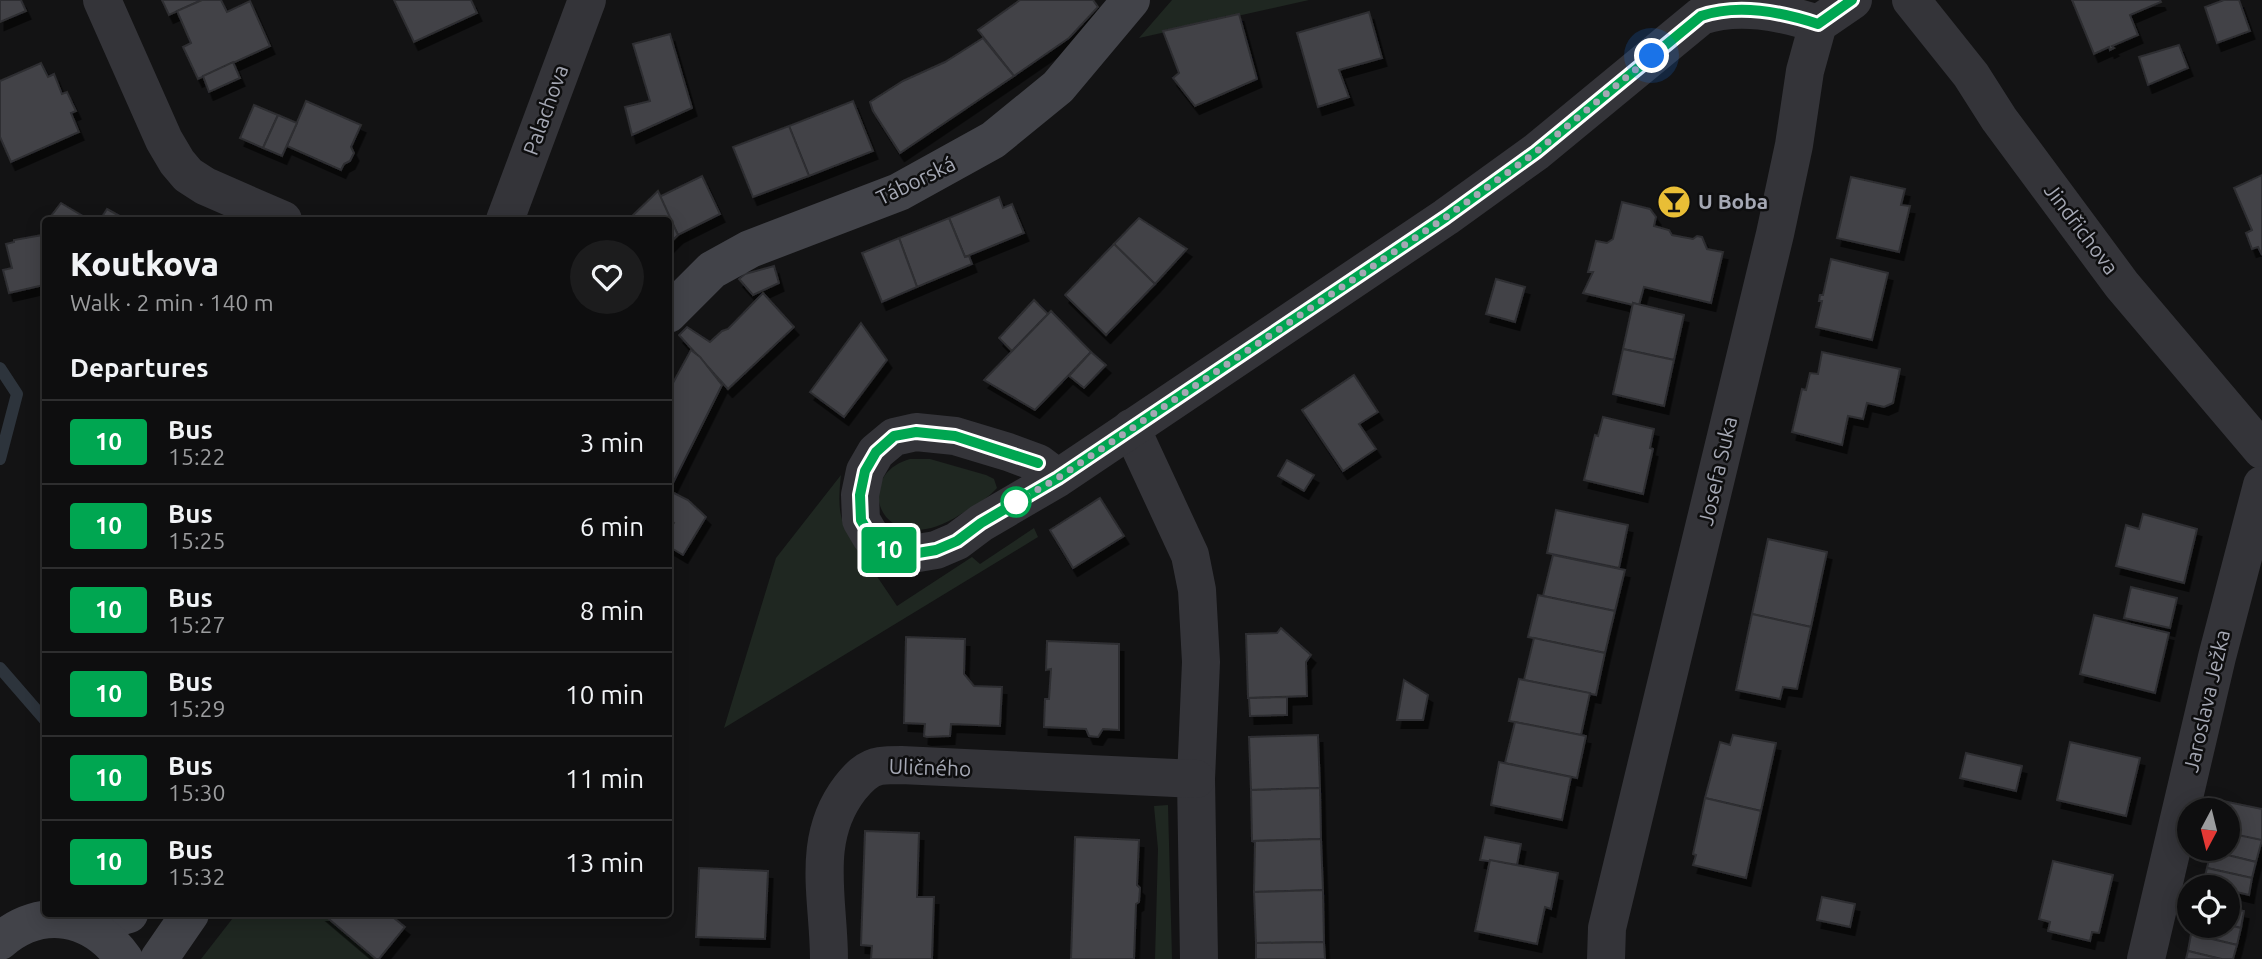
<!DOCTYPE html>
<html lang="en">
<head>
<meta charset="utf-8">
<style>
	:root { --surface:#0e0e0f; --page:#1c1c1d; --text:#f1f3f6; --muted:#9b9c9e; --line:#2e2e2f }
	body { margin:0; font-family:Ubuntu,sans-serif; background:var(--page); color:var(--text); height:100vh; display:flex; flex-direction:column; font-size:26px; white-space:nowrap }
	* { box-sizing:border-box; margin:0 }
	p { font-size:23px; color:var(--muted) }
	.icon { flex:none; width:38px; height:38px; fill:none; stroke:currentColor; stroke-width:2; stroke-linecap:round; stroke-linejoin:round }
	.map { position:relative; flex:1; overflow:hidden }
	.drawer { position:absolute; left:42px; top:217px; width:630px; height:700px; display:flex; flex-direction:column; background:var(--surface); border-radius:7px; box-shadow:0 4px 18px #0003,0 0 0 2px var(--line) }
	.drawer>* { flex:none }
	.badge { padding:0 14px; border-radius:5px; font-size:24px; line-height:46px }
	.needle { width:46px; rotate:187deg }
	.controls { position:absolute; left:2177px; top:798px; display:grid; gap:14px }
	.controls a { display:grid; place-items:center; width:63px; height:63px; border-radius:50%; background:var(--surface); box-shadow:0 4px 18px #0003,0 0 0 2px var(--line); font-size:35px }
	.you { position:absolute; width:35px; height:35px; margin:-18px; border:5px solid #fff; border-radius:50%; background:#1a73e8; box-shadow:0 0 0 10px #1a73e833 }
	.map>.badge { position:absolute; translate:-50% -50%; box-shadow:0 0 0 4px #fff }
	h2 { padding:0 28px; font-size:26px; line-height:63px }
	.round { display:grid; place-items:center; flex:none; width:74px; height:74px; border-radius:37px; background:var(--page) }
	.overview { display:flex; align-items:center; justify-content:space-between; height:119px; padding:0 28px }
	h1 { font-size:33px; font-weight:800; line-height:52px }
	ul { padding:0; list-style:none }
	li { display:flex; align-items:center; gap:21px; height:84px; padding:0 28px; border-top:2px solid var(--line) }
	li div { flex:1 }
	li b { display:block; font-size:26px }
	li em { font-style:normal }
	li .badge { min-width:77px; font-weight:700; text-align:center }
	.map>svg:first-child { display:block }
</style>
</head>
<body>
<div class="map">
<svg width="2262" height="959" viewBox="0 0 2262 959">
	<defs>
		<filter id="shadow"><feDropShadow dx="4.5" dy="8" stdDeviation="0" flood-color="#0009"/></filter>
	</defs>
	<rect width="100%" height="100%" fill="#131314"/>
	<g fill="#1f2721">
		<polygon points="1172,0 1309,0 1139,38"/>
		<path d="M910 459H930L986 475 994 479 997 488C987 499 974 506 961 514 882 566 849 476 910 459Z"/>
		<path d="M841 475C835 528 845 533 884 565L874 572 897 606 972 557 980 564 1034 528 1038 537 724 728 776 558Z"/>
		<polygon points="1168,805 1172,959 1155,959 1158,849 1154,806"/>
		<polygon points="236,914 323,914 376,959 201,959"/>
	</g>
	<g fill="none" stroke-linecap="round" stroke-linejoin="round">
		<g stroke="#2d343c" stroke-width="12">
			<polyline points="0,368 17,394 0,459"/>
			<polyline points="0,668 46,721"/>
		</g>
	</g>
	<g fill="#424347" stroke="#2d2d30" stroke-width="2" filter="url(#shadow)">
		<polygon points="0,0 21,0 26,11 0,22"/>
		<polygon points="162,0 202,0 169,15"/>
		<polygon points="202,0 221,0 227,12 250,1 270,46 198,79 183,47 191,43 177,11"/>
		<polygon points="394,0 471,0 477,13 414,42"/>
		<polygon points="1020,0 1093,0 1098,7 1069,38 1014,76 978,30"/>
		<polygon points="2072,0 2160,0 2161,2 2130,15 2138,35 2112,46 2114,48 2110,50 2109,47 2094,54"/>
		<polygon points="2224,0 2239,0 2250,31 2217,43 2205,7"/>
		<polygon points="1369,12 1382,58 1339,70 1349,97 1318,107 1297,33"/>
		<polygon points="1239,14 1257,79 1195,106 1173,78 1179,73 1163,31"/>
		<polygon points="670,34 692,108 632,135 625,107 650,101 633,44"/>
		<polygon points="983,38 1014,76 900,153 873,111 870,102 903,81 945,62"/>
		<polygon points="2179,45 2188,68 2148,85 2139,57"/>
		<polygon points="233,62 240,78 209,92 203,76"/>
		<polygon points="41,63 48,77 54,74 62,94 67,92 76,111 71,113 79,132 11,162 0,137 0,81"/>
		<polygon points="306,101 361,125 351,147 354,153 350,161 344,164 341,170 287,146"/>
		<polygon points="853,101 873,151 809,176 789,126"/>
		<polygon points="254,105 278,115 263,148 240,138"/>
		<polygon points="278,115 297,123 282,156 263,148"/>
		<polygon points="789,126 809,176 753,197 733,147"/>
		<polygon points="2262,175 2262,255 2258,247 2252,249 2246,233 2252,230 2234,188"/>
		<polygon points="702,176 720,214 678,235 659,197"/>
		<polygon points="1851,177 1905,189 1901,205 1910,206 1899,252 1837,238"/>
		<polygon points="658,191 678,235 668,245 668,220 628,220"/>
		<polygon points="999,197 1003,208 1012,204 1024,233 965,257 949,218"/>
		<polygon points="1622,202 1650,209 1656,217 1654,226 1669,230 1672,235 1693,239 1697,236 1702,237 1707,249 1723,252 1711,303 1644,287 1639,305 1633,303 1633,305 1583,293 1593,272 1588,272 1596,241 1607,243 1613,239"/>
		<polygon points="61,203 86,218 85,220 48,220"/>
		<polygon points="107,209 127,220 100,220"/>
		<polygon points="949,218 965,257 969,256 972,264 917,287 899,238"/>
		<polygon points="1139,218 1187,249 1155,284 1114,244"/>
		<polygon points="46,225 46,294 44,285 9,293 3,270 12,268 6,244 14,242 14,240 42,235"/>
		<polygon points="899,238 917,287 882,302 862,253"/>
		<polygon points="1114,244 1155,284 1106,335 1065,295"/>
		<polygon points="1831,259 1888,273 1872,340 1816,327 1822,301 1819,301 1820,295 1823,295"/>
		<polygon points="774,266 779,283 753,295 739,279 745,274"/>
		<polygon points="1496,279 1525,287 1515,322 1486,314"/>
		<polygon points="763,293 794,327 728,389 679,335 687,327 710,342 722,331 728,329"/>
		<polygon points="1034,300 1048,314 1012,351 999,338"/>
		<polygon points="1633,303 1684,315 1674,360 1623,349"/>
		<polygon points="1051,311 1091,352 1035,410 984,380"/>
		<polygon points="861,323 887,360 844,417 810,392"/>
		<polygon points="1623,349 1674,360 1664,406 1613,394"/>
		<polygon points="691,350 700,357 722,385 669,491 668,392"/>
		<polygon points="1091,352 1106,365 1084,388 1069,376"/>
		<polygon points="1822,352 1900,369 1893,403 1884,407 1867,403 1863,419 1848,416 1842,445 1792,432 1802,389 1806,390 1810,373 1818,374"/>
		<polygon points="1354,375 1378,412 1359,424 1376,449 1343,471 1302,410"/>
		<polygon points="1603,417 1654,429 1650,448 1653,449 1643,494 1584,480 1595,435 1598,436"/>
		<polygon points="1287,460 1314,475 1304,491 1278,476"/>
		<polygon points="668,490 688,500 706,517 683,555 668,546 668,531 674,523 668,518"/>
		<polygon points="1100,498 1124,536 1073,568 1050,530"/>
		<polygon points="1556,510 1628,525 1619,568 1547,553"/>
		<polygon points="2143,514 2197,529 2184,583 2116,566 2126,525 2139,529"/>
		<polygon points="1768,539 1827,552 1811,627 1752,614"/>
		<polygon points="1553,555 1625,570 1615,611 1543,596"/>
		<polygon points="2131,587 2177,598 2170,628 2124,618"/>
		<polygon points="1538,595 1615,611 1605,653 1528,637"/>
		<polygon points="1752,614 1811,627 1797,689 1783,687 1780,699 1736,690"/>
		<polygon points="2094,615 2169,633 2155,693 2080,674"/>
		<polygon points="1281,628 1311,655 1306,662 1307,696 1248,698 1246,634 1277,633"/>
		<polygon points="906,637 965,639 964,674 974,686 1002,687 1000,726 951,724 950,736 927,737 924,736 925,724 904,723"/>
		<polygon points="1534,638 1605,653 1596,695 1524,680"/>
		<polygon points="1047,641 1119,644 1119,730 1103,729 1098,737 1089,736 1086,729 1044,727 1045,699 1049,699 1051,669 1046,670"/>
		<polygon points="1519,679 1590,693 1581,735 1509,721"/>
		<polygon points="1404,680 1428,695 1423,720 1397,720"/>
		<polygon points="1287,697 1287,715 1250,716 1249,698"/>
		<polygon points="1515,722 1586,736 1577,778 1505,763"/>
		<polygon points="1318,735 1320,788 1251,790 1249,737"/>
		<polygon points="1733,735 1776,743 1761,811 1705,798 1720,742 1730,745"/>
		<polygon points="2070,742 2140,758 2126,816 2057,800"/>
		<polygon points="1966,753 2022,766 2016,791 1960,778"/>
		<polygon points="1499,762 1571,777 1562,820 1491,805"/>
		<polygon points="1320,788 1321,839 1252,841 1251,790"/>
		<polygon points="1705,798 1761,811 1746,878 1693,865 1696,855 1693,854"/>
		<polygon points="2223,801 2262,809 2262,841 2228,833 2228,810 2221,810"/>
		<polygon points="865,831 919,833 917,897 934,897 932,959 871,959 872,946 861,945"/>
		<polygon points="2228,833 2262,840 2256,862 2211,851 2211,849 2228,849"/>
		<polygon points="1075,837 1139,840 1137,885 1140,888 1139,902 1136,904 1134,959 1071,959"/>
		<polygon points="1485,837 1521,844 1517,865 1480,860"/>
		<polygon points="1321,839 1323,890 1254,892 1255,842 1252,841"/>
		<polygon points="2211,851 2256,862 2252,878 2207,868"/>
		<polygon points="1490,860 1558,873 1551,909 1545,907 1537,944 1475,931"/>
		<polygon points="2053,861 2113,875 2099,933 2092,932 2090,941 2048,931 2050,922 2039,919"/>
		<polygon points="699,868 768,871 765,939 696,937"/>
		<polygon points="2207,868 2252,878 2249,895 2228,890 2228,887 2203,884"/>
		<polygon points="1323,890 1324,942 1256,943 1254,892"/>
		<polygon points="1822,897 1855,904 1850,927 1817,920"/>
		<polygon points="2228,908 2244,911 2241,928 2228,925"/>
		<polygon points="323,914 389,914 405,927 379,959 376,959"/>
		<polygon points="2228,925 2241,928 2237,945 2191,934 2193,926"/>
		<polygon points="2191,934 2237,945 2233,959 2221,959 2188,951"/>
		<polygon points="1324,942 1325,959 1256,959 1256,943"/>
		<polygon points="2188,951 2221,959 2186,959"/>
	</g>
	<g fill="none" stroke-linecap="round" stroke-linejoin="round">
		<g stroke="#343439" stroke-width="38">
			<polyline points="102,0 164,140 177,162 188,175 205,186 283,220"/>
			<polyline points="1911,0 1971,75 1999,119 2122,285 2262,450"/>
			<polyline points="505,220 587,0"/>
			<polyline points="1131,428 1190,555 1197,590 1201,662 1196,779 1199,959"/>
			<path d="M1058 478 1038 463 1008 452 955 436 916 432 894 437 876 452 865 471 860 495 861 520 871 537 891 551 912 554 936 550 957 541 981 523 1058 478 1446 217 1536 152 1701 16C1739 3 1781 12 1818 24"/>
			<path d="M829 959C829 899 810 840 850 788 858 778 867 768 880 766 887 765 894 765 901 765L1196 779"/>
			<polyline points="1606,959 1607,928 1775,234 1794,145 1805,71 1818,24 1853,0"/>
			<polyline points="2146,959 2217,657 2262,485"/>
		</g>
		<g stroke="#424349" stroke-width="38">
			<polyline points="668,314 712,270 750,249 899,192 993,140 1058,87 1131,0"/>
			<polyline points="88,926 129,914"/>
			<path d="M0 941C42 905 93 915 124 959"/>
			<polyline points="159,959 190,914"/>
		</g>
	</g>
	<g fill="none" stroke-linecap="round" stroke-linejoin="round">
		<defs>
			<path id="line" d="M1038 463 955 436 916 432 894 436 876 452 865 471 860 495 861 520 871 537 891 551 912 554 936 550 957 541 981 523 1058 478 1446 217 1536 152 1701 16C1739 3 1782 12 1818 24L1852 0"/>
		</defs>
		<use href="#line" stroke="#fff" stroke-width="16"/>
		<use href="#line" stroke="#00a651" stroke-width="10"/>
		<polyline stroke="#a5a8b4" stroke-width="7" stroke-dasharray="0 12.6" points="1016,502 1058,478 1446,217 1536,152 1652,56"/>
	</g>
	<defs>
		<symbol id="bar-disc" viewBox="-11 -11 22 22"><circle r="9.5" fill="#e9be36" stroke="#0e0e0f"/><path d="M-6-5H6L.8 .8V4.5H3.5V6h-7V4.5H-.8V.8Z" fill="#111"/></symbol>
	</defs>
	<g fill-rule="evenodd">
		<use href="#bar-disc" x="1655" y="183" width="38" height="38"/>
	</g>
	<circle fill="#fff" stroke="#00a651" stroke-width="3.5" cx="1016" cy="502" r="14"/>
	<g text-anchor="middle" stroke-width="5" stroke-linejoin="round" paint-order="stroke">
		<g font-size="21" fill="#a5a8b4" stroke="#0e0e0f">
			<text transform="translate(546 110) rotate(-70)" y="7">Palachova</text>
			<text transform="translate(916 181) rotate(-26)" y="7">Táborská</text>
			<text transform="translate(2081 229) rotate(53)" y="7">Jindřichova</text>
			<text transform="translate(1718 471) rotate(-77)" y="7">Josefa Suka</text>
			<text transform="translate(2207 701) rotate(-77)" y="7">Jaroslava Ježka</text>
			<text transform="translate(930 768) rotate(2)" y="7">Uličného</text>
		</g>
		<g font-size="21" font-weight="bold" fill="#a5a8b4" stroke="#0e0e0f" text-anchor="start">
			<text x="1698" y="209">U Boba</text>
		</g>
	</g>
</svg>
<div class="controls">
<a><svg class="needle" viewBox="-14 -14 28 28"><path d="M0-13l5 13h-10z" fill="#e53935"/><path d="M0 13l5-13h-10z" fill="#9b9c9e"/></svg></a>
<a><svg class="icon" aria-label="locate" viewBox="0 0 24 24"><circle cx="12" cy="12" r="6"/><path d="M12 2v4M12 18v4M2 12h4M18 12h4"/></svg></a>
</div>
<div class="you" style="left:1652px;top:56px"></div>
<b class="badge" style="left:889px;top:550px;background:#00a651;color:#fff">10</b>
<section class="drawer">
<div class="overview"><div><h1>Koutkova</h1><p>Walk · 2 min · 140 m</p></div><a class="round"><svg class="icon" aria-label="heart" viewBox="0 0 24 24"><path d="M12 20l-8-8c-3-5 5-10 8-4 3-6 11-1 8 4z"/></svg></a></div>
<h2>Departures</h2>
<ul>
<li><span class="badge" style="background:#00a651;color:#fff">10</span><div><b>Bus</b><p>15:22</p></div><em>3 min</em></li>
<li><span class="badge" style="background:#00a651;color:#fff">10</span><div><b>Bus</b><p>15:25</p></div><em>6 min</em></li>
<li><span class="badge" style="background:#00a651;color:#fff">10</span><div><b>Bus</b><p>15:27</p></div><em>8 min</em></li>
<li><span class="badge" style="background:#00a651;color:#fff">10</span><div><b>Bus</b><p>15:29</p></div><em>10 min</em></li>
<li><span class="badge" style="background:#00a651;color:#fff">10</span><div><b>Bus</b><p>15:30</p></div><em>11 min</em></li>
<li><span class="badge" style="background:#00a651;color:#fff">10</span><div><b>Bus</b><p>15:32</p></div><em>13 min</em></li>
</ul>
</section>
</div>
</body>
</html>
